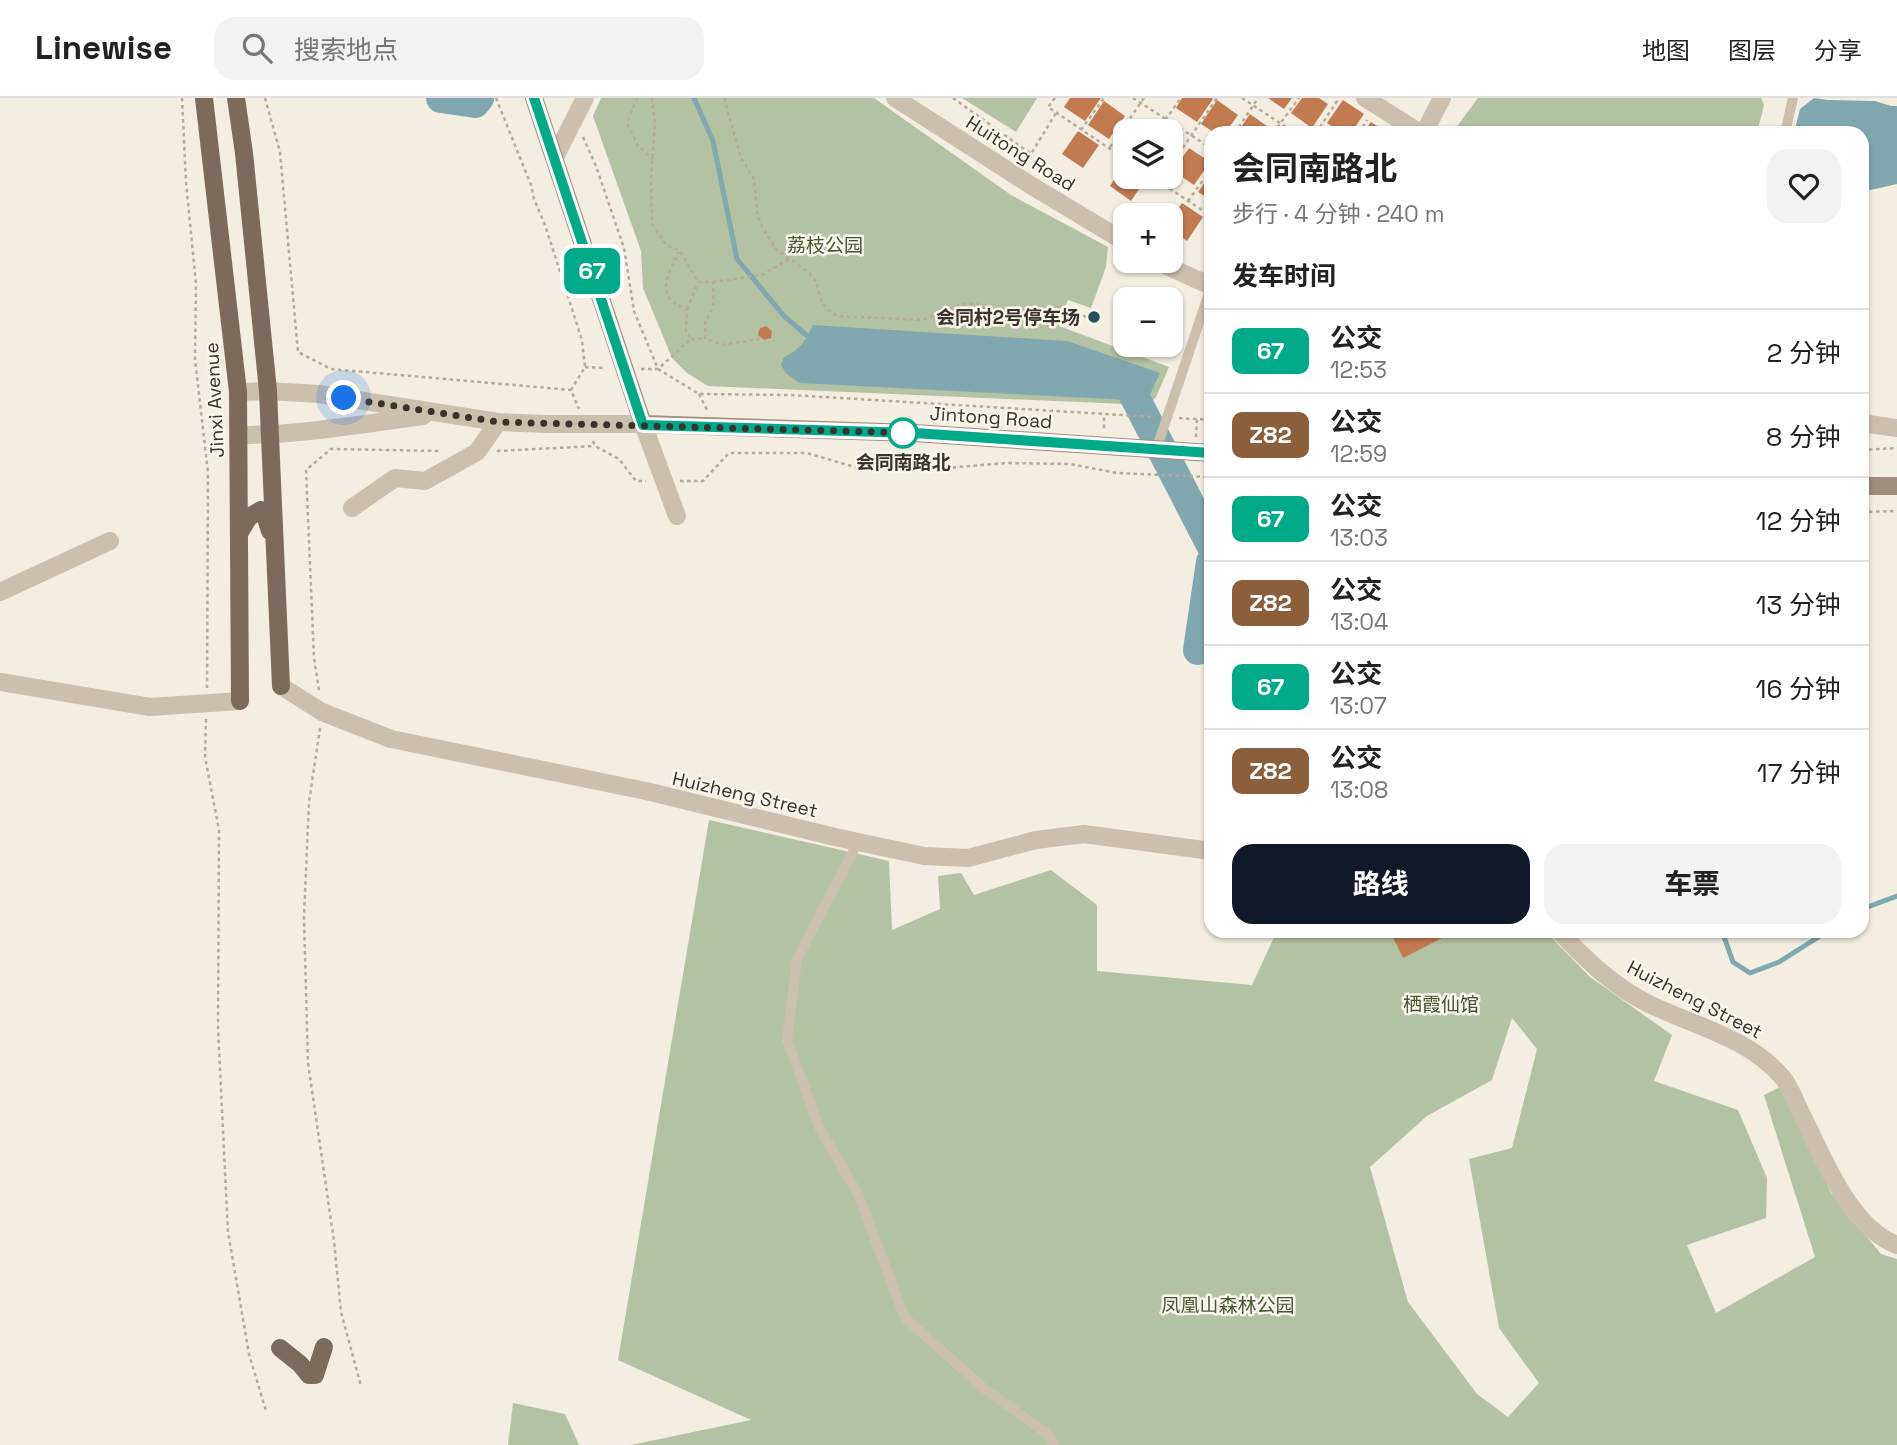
<!DOCTYPE html>
<html lang="zh">
<head>
<meta charset="utf-8">
<style>
	:root { --surface:#fff; --page:#f2f2f2; --text:#222; --muted:#767676; --line:#e0e0e0; --accent:#111827 }
	body { margin:0; font-family:"Space Grotesk","Noto Sans SC",sans-serif; background:var(--page); color:var(--text); height:100vh; display:flex; flex-direction:column; font-size:26px; white-space:nowrap }
	* { box-sizing:border-box; margin:0 }
	p { font-size:23px; color:var(--muted) }
	.icon { flex:none; width:38px; height:38px; fill:none; stroke:currentColor; stroke-width:2; stroke-linecap:round; stroke-linejoin:round }
	.map { position:relative; flex:1; overflow:hidden }
	.details { position:absolute; left:1204px; top:28px; width:665px; height:812px; display:flex; flex-direction:column; background:var(--surface); border-radius:21px; box-shadow:0 2px 5px #0004 }
	.details>* { flex:none }
	.badge { padding:0 14px; border-radius:10px; font-size:24px; line-height:46px }
	.tools { position:absolute; left:1113px; top:21px; display:grid; gap:14px }
	.tools a { display:grid; place-items:center; width:70px; height:70px; border-radius:14px; background:var(--surface); box-shadow:0 2px 5px #0004; font-size:35px }
	.you { position:absolute; width:35px; height:35px; margin:-18px; border:5px solid #fff; border-radius:50%; background:#1a73e8; box-shadow:0 0 0 10px #1a73e833 }
	.map>.badge { position:absolute; translate:-50% -50%; box-shadow:0 0 0 4px #fff }
	h2 { padding:0 28px; font-size:26px; line-height:63px }
	.round { display:grid; place-items:center; flex:none; width:74px; height:74px; border-radius:21px; background:var(--page) }
	.summary { display:flex; align-items:center; justify-content:space-between; height:119px; padding:0 28px }
	h1 { font-size:33px; font-weight:700; line-height:52px }
	.cta { display:flex; gap:14px; margin-top:auto; padding:14px 28px }
	.cta a { flex:1; height:80px; border-radius:21px; background:var(--accent); color:#fff; font-size:28px; font-weight:700; line-height:80px; text-align:center }
	.cta a+a { background:var(--page); color:var(--text) }
	ul { padding:0; list-style:none }
	li { display:flex; align-items:center; gap:21px; height:84px; padding:0 28px; border-top:2px solid var(--line) }
	li div { flex:1 }
	li b { display:block; font-size:26px }
	li em { font-style:normal }
	li .badge { min-width:77px; font-weight:700; text-align:center }
	header { display:flex; align-items:center; gap:42px; box-sizing:border-box; height:98px; padding:0 35px; background:var(--surface); border-bottom:2px solid var(--line) }
	header strong { font-size:33px }
	nav { display:flex; gap:38px; margin-inline-start:auto; font-size:24px }
	.search { width:490px; height:63px; background:var(--page); display:flex; align-items:center; gap:18px; box-sizing:border-box; padding:0 24px; border-radius:21px; color:var(--muted); font-size:26px }
	.map>svg:first-child { display:block }
</style>
</head>
<body>
<header>
<strong>Linewise</strong>
<div class="search"><svg class="icon" aria-label="search" viewBox="0 0 24 24"><circle cx="10" cy="10" r="6"/><path d="M15 15l6 6"/></svg>搜索地点</div>
<nav><a>地图</a><a>图层</a><a>分享</a></nav>
</header>
<div class="map">
<svg width="1897" height="1347" viewBox="0 0 1897 1347">
	<rect width="100%" height="100%" fill="#f3ede2"/>
	<g fill="#b3c2a2" fill-rule="evenodd">
		<polygon points="601,0 874,0 1011,97 1108,149 1106,169 1091,210 1068,202 1059,228 1169,269 1156,299 1148,307 708,288 687,275 672,260 643,190 641,153 593,18"/>
		<polygon points="962,0 1037,0 1016,34"/>
		<polygon points="1478,0 1761,0 1764,7 1757,35 1452,35"/>
		<path d="M709 722 889 763 892 832 940 811 938 778 961 775 974 797 1051 772 1097 807V873L1252 887 1277 833H1545L1590 879 1672 937 1654 983 1738 1012 1767 1080 1766 1120 1687 1147 1716 1215 1815 1159 1764 997 1780 989 1831 1095 1881 1156 1897 1161V1347H631L751 1322 618 1262ZM1512 920 1537 951 1512 1050 1469 1061 1499 1230 1539 1285 1508 1319 1477 1296 1408 1204 1370 1069 1427 1018 1492 982Z"/>
		<polygon points="513,1305 565,1316 579,1347 508,1347"/>
	</g>
	<g fill="#81a8af">
		<polygon points="1814,0 1828,2 1875,3 1891,8 1897,8 1897,86 1862,94 1862,35 1794,35 1800,11"/>
		<path d="M813 227 1067 243 1160 275 1147 303 799 285 786 275 781 267 784 259C800 252 805 243 813 227Z"/>
	</g>
	<g fill="none" stroke-linecap="round" stroke-linejoin="round">
		<g stroke="#81a8af" stroke-width="5">
			<polyline points="694,0 713,43 737,161 784,218 811,241"/>
			<polyline points="1198,552 1211,574"/>
			<polyline points="1862,811 1897,798"/>
			<polyline points="1722,833 1733,864 1750,875 1779,864 1828,833"/>
		</g>
		<g stroke="#81a8af" stroke-width="30">
			<polyline points="441,0 475,5 479,0"/>
			<polyline points="1108,279 1127,284 1211,447"/>
			<polyline points="1198,552 1211,464"/>
		</g>
	</g>
	<g fill="#c27a51">
		<polygon points="1070,0 1101,0 1085,23 1064,9"/>
		<polygon points="1182,0 1212,0 1213,1 1197,24 1176,10"/>
		<polygon points="1268,0 1292,0 1284,11"/>
		<polygon points="1302,0 1319,0 1328,6 1312,30 1291,15"/>
		<polygon points="1217,2 1238,17 1225,35 1215,35 1201,26"/>
		<polygon points="1343,2 1364,16 1351,35 1341,35 1327,25"/>
		<polygon points="1104,3 1125,18 1109,41 1088,27"/>
		<polygon points="1250,16 1271,31 1268,35 1237,35"/>
		<polygon points="1129,22 1146,33 1125,33 1125,53 1113,45"/>
		<polygon points="1371,24 1388,35 1363,35"/>
		<polygon points="1078,33 1099,47 1083,70 1062,56"/>
		<polygon points="1171,43 1181,50 1171,66"/>
		<polygon points="1189,50 1210,64 1194,87 1173,73"/>
		<polygon points="1125,65 1125,79 1147,79 1131,103 1110,88"/>
		<polygon points="1211,75 1211,102 1198,94"/>
		<polygon points="1182,105 1203,119 1187,143 1171,131 1171,121"/>
		<polygon points="766,228 772,233 771,240 764,242 758,237 760,230"/>
		<polygon points="1390,833 1443,833 1446,838 1403,860"/>
	</g>
	<g fill="none" stroke-linecap="round" stroke-linejoin="round">
		<g stroke="#b7a998" stroke-width="2.5" stroke-dasharray="3.5 3.5" stroke-linecap="butt">
			<polyline points="182,0 186,84 196,186 195,261 208,375 207,590"/>
			<polyline points="265,0 280,54 298,254 331,271 571,292"/>
			<polyline points="496,0 531,87 534,101 545,127 582,242 585,269 571,292 579,311"/>
			<polyline points="637,0 627,25 638,48 653,61"/>
			<polyline points="652,0 655,26 651,81 652,126 666,147 680,153 698,184 713,184 713,209 705,224 705,240 722,247 759,241"/>
			<polyline points="724,0 741,60 754,81 757,112 760,125 775,150 808,174 816,183 821,203 827,211 837,218 923,222 962,206 977,206 988,213 1007,218 1020,217 1060,209 1095,222"/>
			<polyline points="953,0 1031,56 1056,15"/>
			<polyline points="1055,0 1048,9 1125,61"/>
			<polyline points="1133,0 1211,50"/>
			<polyline points="1242,0 1295,35"/>
			<polyline points="1081,32 1104,0"/>
			<polyline points="1157,33 1181,0"/>
			<polyline points="1235,35 1258,0"/>
			<polyline points="1273,35 1299,0"/>
			<polyline points="1316,35 1339,0"/>
			<polyline points="1359,35 1367,22"/>
			<polyline points="583,39 596,68 624,150 634,213 658,271 699,296 791,297 1155,319"/>
			<polyline points="1110,49 1144,0"/>
			<polyline points="1171,67 1217,0"/>
			<polyline points="1152,79 1211,118"/>
			<polyline points="1188,103 1211,71"/>
			<polyline points="713,184 762,177 789,161"/>
			<polyline points="687,211 698,185"/>
			<polyline points="691,241 705,240"/>
			<polyline points="585,269 606,270"/>
			<path d="M641 271H658L691 241 686 232 687 211C653 200 668 176 679 154"/>
			<polyline points="699,296 707,312"/>
			<polyline points="1179,320 1211,322"/>
			<polyline points="1104,330 1104,316"/>
			<polyline points="1196,339 1197,321"/>
			<polyline points="593,343 595,348 619,361 636,383 646,383"/>
			<polyline points="1862,352 1897,350"/>
			<polyline points="497,353 595,348"/>
			<polyline points="680,383 703,383 729,355 807,355 858,370 946,370 1006,365 1070,366 1117,375 1211,379"/>
			<polyline points="1862,414 1897,413"/>
			<polyline points="319,592 314,560 306,372 331,351 441,353"/>
			<polyline points="206,621 205,659 219,732 218,930 228,1134 249,1256 266,1313"/>
			<polyline points="320,630 309,704 304,819 308,965 334,1143 341,1214 361,1288"/>
		</g>
		<g stroke="#cbbfad" stroke-width="10">
			<polyline points="1785,35 1793,0"/>
			<polyline points="1156,352 1209,195"/>
			<polyline points="858,744 797,861 787,942 820,1031 858,1096 905,1220 985,1291 1046,1335 1055,1347"/>
		</g>
		<g stroke="#cbbfad" stroke-width="18">
			<polyline points="895,0 1032,88 1125,144"/>
			<polyline points="1365,0 1420,35"/>
			<polyline points="1424,35 1442,0"/>
			<polyline points="555,59 585,0"/>
			<polyline points="1156,163 1211,188"/>
			<polyline points="238,294 268,293 319,296 498,324 548,326 643,326 677,418"/>
			<polyline points="1862,325 1897,330"/>
			<path d="M239 337C300 337 362 326 423 318"/>
			<polyline points="352,410 395,380 425,383 477,354 498,324"/>
			<polyline points="0,494 110,443"/>
			<polyline points="0,584 150,609 240,603"/>
			<polyline points="281,588 322,614 391,641 646,693 835,739 924,758 968,760 1036,742 1084,736 1211,753"/>
			<path d="M1559 833C1585 861 1614 889 1649 906 1695 928 1749 940 1783 980 1791 990 1796 1005 1802 1017 1823 1059 1850 1130 1897 1147"/>
		</g>
		<g stroke="#9f8e7f" stroke-width="18">
			<polyline points="534,0 643,326 914,335 1211,355"/>
			<polyline points="1862,388 1897,388"/>
		</g>
		<g stroke="#7b6b5d" stroke-width="18">
			<polyline points="204,0 238,294 240,603"/>
			<polyline points="236,0 244,55 268,293 281,588"/>
			<polyline points="240,434 249,419 261,412 266,420 270,433"/>
			<polyline points="280,1250 300,1266 309,1277 315,1277 324,1249"/>
		</g>
	</g>
	<g fill="none" stroke-linecap="round" stroke-linejoin="round">
		<defs>
			<polyline id="line" points="534,0 643,327 914,335 1211,355"/>
		</defs>
		<use href="#line" stroke="#fff" stroke-width="16"/>
		<use href="#line" stroke="#0a8" stroke-width="10"/>
		<polyline stroke="#3a322c" stroke-width="7" stroke-dasharray="0 12.6" points="344,300 498,324 914,335 903,335"/>
	</g>
	<circle fill="#22505b" stroke="#faf6ee" stroke-width="2.5" cx="1094" cy="219" r="7"/>
	<circle fill="#fff" stroke="#0a8" stroke-width="3.5" cx="903" cy="335" r="14"/>
	<g text-anchor="middle" stroke-width="5" stroke-linejoin="round" paint-order="stroke">
		<g font-size="19" fill="#3a322c" stroke="#faf6ee">
			<text transform="translate(1021 55) rotate(32)" y="7">Huitong Road</text>
			<text transform="translate(214 302) rotate(-93)" y="7">Jinxi Avenue</text>
			<text transform="translate(991 319) rotate(4)" y="7">Jintong Road</text>
			<text transform="translate(745 696) rotate(13)" y="7">Huizheng Street</text>
			<text transform="translate(1695 901) rotate(27)" y="7">Huizheng Street</text>
		</g>
		<g font-size="19" fill="#445830" stroke="#faf6ee">
			<text x="825" y="154">荔枝公园</text>
			<text x="1441" y="913">栖霞仙馆</text>
			<text x="1228" y="1214">凤凰山森林公园</text>
		</g>
		<g font-size="19" font-weight="bold" fill="#3a322c" stroke="#faf6ee" text-anchor="end">
			<text x="1080" y="226">会同村2号停车场</text>
		</g>
		<g font-size="19" font-weight="bold" fill="#3a322c" stroke="#faf6ee">
			<text x="903" y="371">会同南路北</text>
		</g>
	</g>
</svg>
<div class="tools">
<a><svg class="icon" aria-label="layers" viewBox="0 0 24 24"><path d="M12 4l9 5-9 5-9-5zM3 14l9 5 9-5"/></svg></a>
<a>+</a>
<a>−</a>
</div>
<div class="you" style="left:344px;top:300px"></div>
<b class="badge" style="left:592px;top:173px;background:#0a8;color:#fff">67</b>
<section class="details">
<div class="summary"><div><h1>会同南路北</h1><p>步行 · 4 分钟 · 240 m</p></div><a class="round"><svg class="icon" aria-label="heart" viewBox="0 0 24 24"><path d="M12 20l-8-8c-3-5 5-10 8-4 3-6 11-1 8 4z"/></svg></a></div>
<h2>发车时间</h2>
<ul>
<li><span class="badge" style="background:#0a8;color:#fff">67</span><div><b>公交</b><p>12:53</p></div><em>2 分钟</em></li>
<li><span class="badge" style="background:#8b5e3c;color:#fff">Z82</span><div><b>公交</b><p>12:59</p></div><em>8 分钟</em></li>
<li><span class="badge" style="background:#0a8;color:#fff">67</span><div><b>公交</b><p>13:03</p></div><em>12 分钟</em></li>
<li><span class="badge" style="background:#8b5e3c;color:#fff">Z82</span><div><b>公交</b><p>13:04</p></div><em>13 分钟</em></li>
<li><span class="badge" style="background:#0a8;color:#fff">67</span><div><b>公交</b><p>13:07</p></div><em>16 分钟</em></li>
<li><span class="badge" style="background:#8b5e3c;color:#fff">Z82</span><div><b>公交</b><p>13:08</p></div><em>17 分钟</em></li>
</ul>
<div class="cta"><a>路线</a><a>车票</a></div>
</section>
</div>
</body>
</html>
